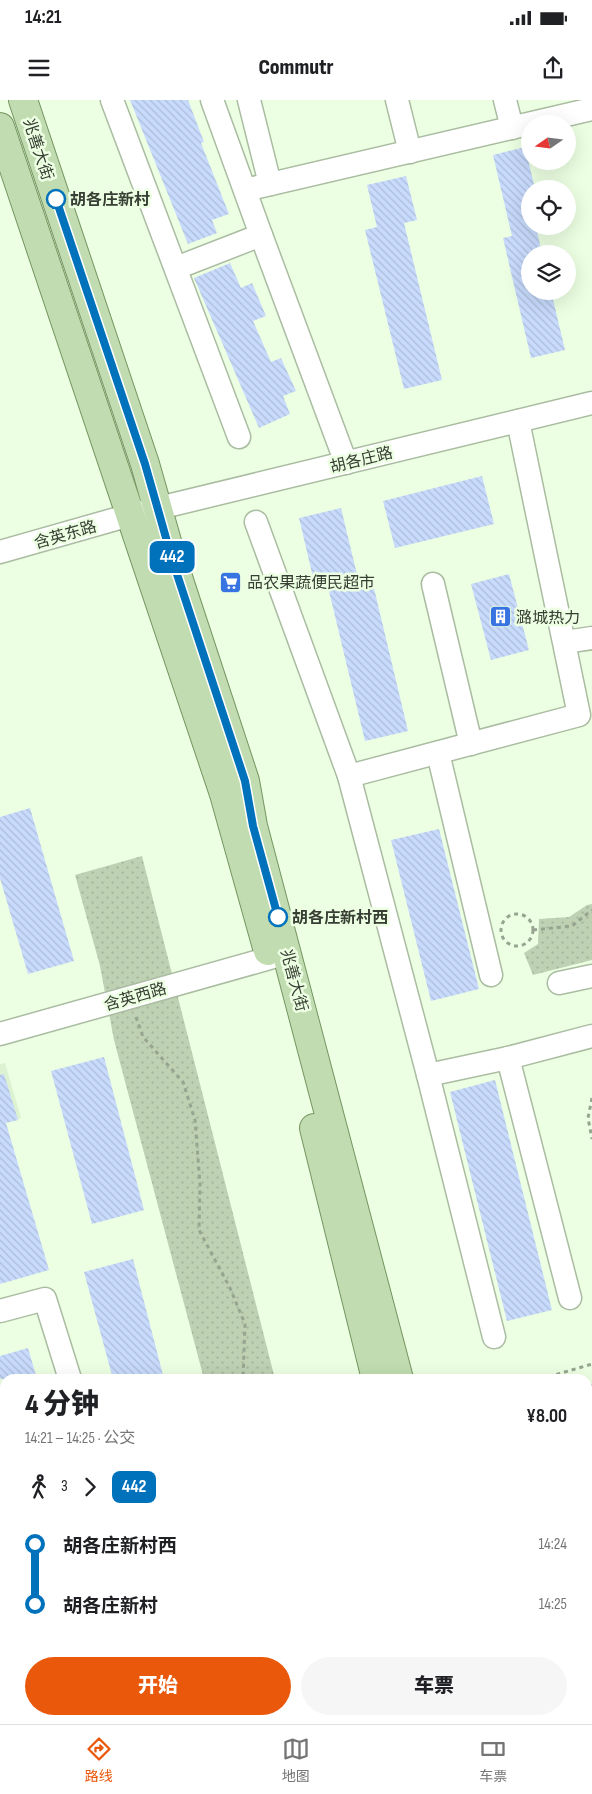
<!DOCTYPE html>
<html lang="zh">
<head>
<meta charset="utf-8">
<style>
	:root { --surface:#fff; --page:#f6f6f6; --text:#202124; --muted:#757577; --line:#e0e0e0; --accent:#ea580c }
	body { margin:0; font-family:"Sofia Sans Condensed","Noto Sans SC",sans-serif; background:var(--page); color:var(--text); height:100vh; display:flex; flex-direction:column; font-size:19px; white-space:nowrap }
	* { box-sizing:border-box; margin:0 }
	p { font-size:16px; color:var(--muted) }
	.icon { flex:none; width:28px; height:28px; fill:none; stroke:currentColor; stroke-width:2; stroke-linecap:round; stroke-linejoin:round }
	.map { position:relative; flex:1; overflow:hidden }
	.drawer { position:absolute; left:0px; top:1274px; width:592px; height:351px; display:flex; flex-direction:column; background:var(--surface); border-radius:15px 15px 0 0; box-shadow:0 5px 20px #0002 }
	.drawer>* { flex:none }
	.badge { padding:0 10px; border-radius:8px; font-size:18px; line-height:32px }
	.needle { width:32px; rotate:256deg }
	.buttons { position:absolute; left:521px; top:15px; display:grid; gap:10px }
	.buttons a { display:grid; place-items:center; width:55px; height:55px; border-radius:50%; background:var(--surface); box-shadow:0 5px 20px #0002; font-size:25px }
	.map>.badge { position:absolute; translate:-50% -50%; box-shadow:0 0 0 2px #fff }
	.legs { display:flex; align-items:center; gap:8px; height:55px; padding:0 25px; font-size:16px }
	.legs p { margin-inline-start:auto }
	.head { display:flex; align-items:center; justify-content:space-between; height:85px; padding:0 25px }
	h1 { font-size:28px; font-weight:800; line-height:38px }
	.primary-button { display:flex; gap:10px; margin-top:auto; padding:10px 25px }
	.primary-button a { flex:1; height:58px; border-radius:30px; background:var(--accent); color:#fff; font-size:20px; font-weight:800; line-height:58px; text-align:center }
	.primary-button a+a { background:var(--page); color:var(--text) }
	ul { padding:0 25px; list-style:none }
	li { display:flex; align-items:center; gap:18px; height:60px; font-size:19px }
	li i { display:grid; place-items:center; width:8px; height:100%; margin:0 6px; background:currentColor }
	li i::after { content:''; width:12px; height:12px; margin:-6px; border:4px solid; border-radius:50%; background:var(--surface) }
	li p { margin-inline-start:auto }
	li:first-child i { background:linear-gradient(#0000 50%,currentColor 0) }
	li:last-child i { background:linear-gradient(currentColor 50%,#0000 0) }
	.status { display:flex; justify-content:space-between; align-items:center; height:35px; padding:0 25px; background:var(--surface); direction:ltr }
	.status svg { height:14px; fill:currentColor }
	header { display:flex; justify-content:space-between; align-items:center; height:65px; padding:0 25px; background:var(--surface); font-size:22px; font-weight:800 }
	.dock { display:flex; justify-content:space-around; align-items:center; height:70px; border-top:1px solid var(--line); background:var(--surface); font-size:14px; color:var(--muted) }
	.dock a { display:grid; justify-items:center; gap:2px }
	.dock .active { color:var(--accent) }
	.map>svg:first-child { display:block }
</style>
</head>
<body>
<div class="status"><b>14:21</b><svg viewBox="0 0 49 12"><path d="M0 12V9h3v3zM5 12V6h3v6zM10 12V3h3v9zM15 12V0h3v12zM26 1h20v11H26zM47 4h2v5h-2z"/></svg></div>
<header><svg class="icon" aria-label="menu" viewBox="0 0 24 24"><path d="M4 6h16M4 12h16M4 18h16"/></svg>Commutr<svg class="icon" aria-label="share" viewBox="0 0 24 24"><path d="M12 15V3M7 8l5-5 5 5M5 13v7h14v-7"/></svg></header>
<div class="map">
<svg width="592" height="1624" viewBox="0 0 592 1624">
	<defs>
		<pattern id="park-dots" width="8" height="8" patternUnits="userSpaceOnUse" patternTransform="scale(1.25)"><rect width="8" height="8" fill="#bed1b3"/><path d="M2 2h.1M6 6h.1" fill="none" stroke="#a4b49a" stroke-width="1.8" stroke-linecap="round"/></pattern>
		<pattern id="building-back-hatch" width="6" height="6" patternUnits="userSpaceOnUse" patternTransform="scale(1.25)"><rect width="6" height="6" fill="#c8dbfd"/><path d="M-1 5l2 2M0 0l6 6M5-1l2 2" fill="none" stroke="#acbdd9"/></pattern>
	</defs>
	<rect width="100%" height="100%" fill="#ecffe2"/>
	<g fill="#dcf2d0">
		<polygon points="5,963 21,1018 0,1025 0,964"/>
		<polygon points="592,1346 592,1624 571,1624 570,1620 588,1620 588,1347"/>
		<polygon points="25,1620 294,1620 295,1624 26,1624"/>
	</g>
	<g fill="url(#park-dots)">
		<polygon points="142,756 275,1279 204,1279 114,940 100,866 75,775"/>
		<polygon points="592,804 592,860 533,875 524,853 538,844 539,819 569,817 587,805"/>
		<polygon points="296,1620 361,1620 362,1624 297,1624"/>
	</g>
	<polygon fill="#bed1b3" points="592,1365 592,1455 588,1437 588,1366"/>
	<g fill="url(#building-back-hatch)">
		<polygon points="130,0 188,0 204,42 201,43 229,114 212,120 217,133 188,144"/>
		<polygon points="525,47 535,89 530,89 530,126 536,126 542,154 530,154 530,191 551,191 565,250 531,258 503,138 512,136 493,55"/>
		<polygon points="406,76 417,120 404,123 442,280 404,289 365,130 377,127 367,85"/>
		<polygon points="230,163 241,188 252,183 266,216 253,221 271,262 281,258 296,291 283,296 290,314 259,328 194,178"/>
		<polygon points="482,376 494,424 395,448 383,401"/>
		<polygon points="341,408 360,487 373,484 408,631 365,641 328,487 316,490 299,418"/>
		<polygon points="509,474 529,550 491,560 471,484"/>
		<polygon points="30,708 74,861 28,874 0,778 0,717"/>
		<polygon points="439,729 479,889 431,901 391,740"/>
		<polygon points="104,957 144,1110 92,1124 51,971"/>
		<polygon points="4,974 18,1020 6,1023 49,1170 0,1184 0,975"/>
		<polygon points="495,980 552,1210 507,1221 450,992"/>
		<polygon points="133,1159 164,1279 113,1279 84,1172"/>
		<polygon points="28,1248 37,1279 0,1279 0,1256"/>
	</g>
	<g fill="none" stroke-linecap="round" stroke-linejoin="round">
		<defs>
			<g id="minor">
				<polyline points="112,0 239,337"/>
				<polyline points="212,0 261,135 346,363"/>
				<polyline points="249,0 270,84"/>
				<polyline points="397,0 410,52"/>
				<polyline points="505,0 512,28"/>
				<polyline points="245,90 592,9"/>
				<polyline points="176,168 261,135"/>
				<polyline points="256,422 349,676 428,975 494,1237"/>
				<polyline points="0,452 130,415 592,303"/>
				<polyline points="433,484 471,644"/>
				<polyline points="565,542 592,538"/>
				<polyline points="438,653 491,875"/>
				<polyline points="349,676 579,615 518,321"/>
				<polyline points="559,883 592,876"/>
				<polyline points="0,934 270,858"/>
				<polyline points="508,958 570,1198"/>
				<polyline points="428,975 508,958 592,936"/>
				<polyline points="0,1211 45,1199 70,1279"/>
				<polyline points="588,1298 592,1297"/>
				<polyline points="588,1333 592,1332"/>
				<polyline points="0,1472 5,1491"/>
				<polyline points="37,1620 39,1624"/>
				<polyline points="286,1620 287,1624"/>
			</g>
			<g id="major">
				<polyline points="23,0 145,364 172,459 245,681 253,726 399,1279"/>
				<polyline points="0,27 224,694 268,851"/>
				<polyline points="314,1028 376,1279"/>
				<polyline points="463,1620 464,1624"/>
				<polyline points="487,1620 488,1624"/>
			</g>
		</defs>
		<use href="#minor" stroke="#aabca1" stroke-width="25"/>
		<use href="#major" stroke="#759562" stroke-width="30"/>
		<g stroke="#97a48f" stroke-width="3" stroke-dasharray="4 4" stroke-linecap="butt">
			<circle cx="517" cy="830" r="16"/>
			<polyline points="533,830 572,826 592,810"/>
			<polyline points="136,917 143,937 183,982 195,1020 200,1084 199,1130 230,1188 245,1224 243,1279"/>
			<polyline points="592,998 588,1018 592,1039"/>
			<polyline points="541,1279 592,1264"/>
			<polyline points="0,1435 5,1433"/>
			<polyline points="336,1620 337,1624"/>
			<polyline points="328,1624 332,1620"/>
		</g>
		<use href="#minor" stroke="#fff" stroke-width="22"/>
		<use href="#major" stroke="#c1dcb0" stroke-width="28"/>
	</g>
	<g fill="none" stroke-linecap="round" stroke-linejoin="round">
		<defs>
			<polyline id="line-1" points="56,99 145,364 172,459 245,681 253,726 278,817"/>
		</defs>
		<use href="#line-1" stroke="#fff" stroke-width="11"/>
		<use href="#line-1" stroke="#0072bc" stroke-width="8"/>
	</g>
	<defs>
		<symbol id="supermarket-square" viewBox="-11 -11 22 22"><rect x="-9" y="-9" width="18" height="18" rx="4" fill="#3773e1" stroke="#ecffe2"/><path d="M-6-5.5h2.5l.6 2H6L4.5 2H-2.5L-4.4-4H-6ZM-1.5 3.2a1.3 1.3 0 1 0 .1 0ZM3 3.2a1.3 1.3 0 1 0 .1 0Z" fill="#fff"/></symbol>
		<symbol id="building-square" viewBox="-11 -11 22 22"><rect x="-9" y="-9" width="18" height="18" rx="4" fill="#3773e1" stroke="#ecffe2"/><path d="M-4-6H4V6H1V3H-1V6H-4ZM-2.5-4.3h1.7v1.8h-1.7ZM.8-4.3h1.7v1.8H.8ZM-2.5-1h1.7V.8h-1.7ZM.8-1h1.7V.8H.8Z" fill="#fff"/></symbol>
	</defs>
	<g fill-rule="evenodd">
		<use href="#supermarket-square" x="218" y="470" width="25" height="25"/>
		<use href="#building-square" x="488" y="504" width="25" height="25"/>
	</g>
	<g fill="#fff" stroke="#0072bc" stroke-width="2.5">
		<circle cx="56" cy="99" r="9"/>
		<circle cx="278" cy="817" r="9"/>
	</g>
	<g text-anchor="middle" stroke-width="5" stroke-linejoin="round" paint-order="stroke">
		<g font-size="16" fill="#373e33" stroke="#ecffe2">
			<text transform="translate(39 49) rotate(72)" y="6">兆善大街</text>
			<text transform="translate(361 359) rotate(-14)" y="6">胡各庄路</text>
			<text transform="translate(65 434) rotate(-16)" y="6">含英东路</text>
			<text transform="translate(295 880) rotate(75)" y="6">兆善大街</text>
			<text transform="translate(135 896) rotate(-16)" y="6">含英西路</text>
		</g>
		<g font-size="16" font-weight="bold" fill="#373e33" stroke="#ecffe2" text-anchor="start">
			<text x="70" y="105">胡各庄新村</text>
			<text x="292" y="823">胡各庄新村西</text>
		</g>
		<g font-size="16" fill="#373e33" stroke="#ecffe2" text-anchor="start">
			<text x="247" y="488">品农果蔬便民超市</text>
			<text x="516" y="523">潞城热力</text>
		</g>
	</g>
</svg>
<div class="buttons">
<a><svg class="needle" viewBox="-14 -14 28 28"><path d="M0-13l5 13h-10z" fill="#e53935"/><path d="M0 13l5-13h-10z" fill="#757577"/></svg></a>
<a><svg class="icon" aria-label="locate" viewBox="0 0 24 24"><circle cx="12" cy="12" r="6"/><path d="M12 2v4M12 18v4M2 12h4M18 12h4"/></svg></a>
<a><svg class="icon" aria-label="layers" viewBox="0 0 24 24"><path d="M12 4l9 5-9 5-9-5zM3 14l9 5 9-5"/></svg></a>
</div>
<b class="badge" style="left:172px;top:457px;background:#0072bc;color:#fff">442</b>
<section class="drawer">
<div class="head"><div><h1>4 分钟</h1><p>14:21 – 14:25 · 公交</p></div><b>¥8.00</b></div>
<div class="legs"><svg class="icon" aria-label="walk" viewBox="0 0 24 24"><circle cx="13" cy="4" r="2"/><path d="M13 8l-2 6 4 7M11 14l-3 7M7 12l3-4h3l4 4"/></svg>3<svg class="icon" aria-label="forward" viewBox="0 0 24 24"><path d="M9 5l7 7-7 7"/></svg><b class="badge" style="background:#0072bc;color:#fff">442</b></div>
<ul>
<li><i style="color:#0072bc"></i><b>胡各庄新村西</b><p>14:24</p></li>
<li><i style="color:#0072bc"></i><b>胡各庄新村</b><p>14:25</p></li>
</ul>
<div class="primary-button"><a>开始</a><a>车票</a></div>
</section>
</div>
<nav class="dock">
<a class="active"><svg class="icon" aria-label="directions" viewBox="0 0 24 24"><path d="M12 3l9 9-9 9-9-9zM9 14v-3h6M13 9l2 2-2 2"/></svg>路线</a>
<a><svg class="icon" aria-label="map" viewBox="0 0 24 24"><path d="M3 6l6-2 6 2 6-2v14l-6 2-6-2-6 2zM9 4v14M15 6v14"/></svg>地图</a>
<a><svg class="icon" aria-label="tickets" viewBox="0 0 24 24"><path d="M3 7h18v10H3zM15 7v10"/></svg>车票</a>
</nav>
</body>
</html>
